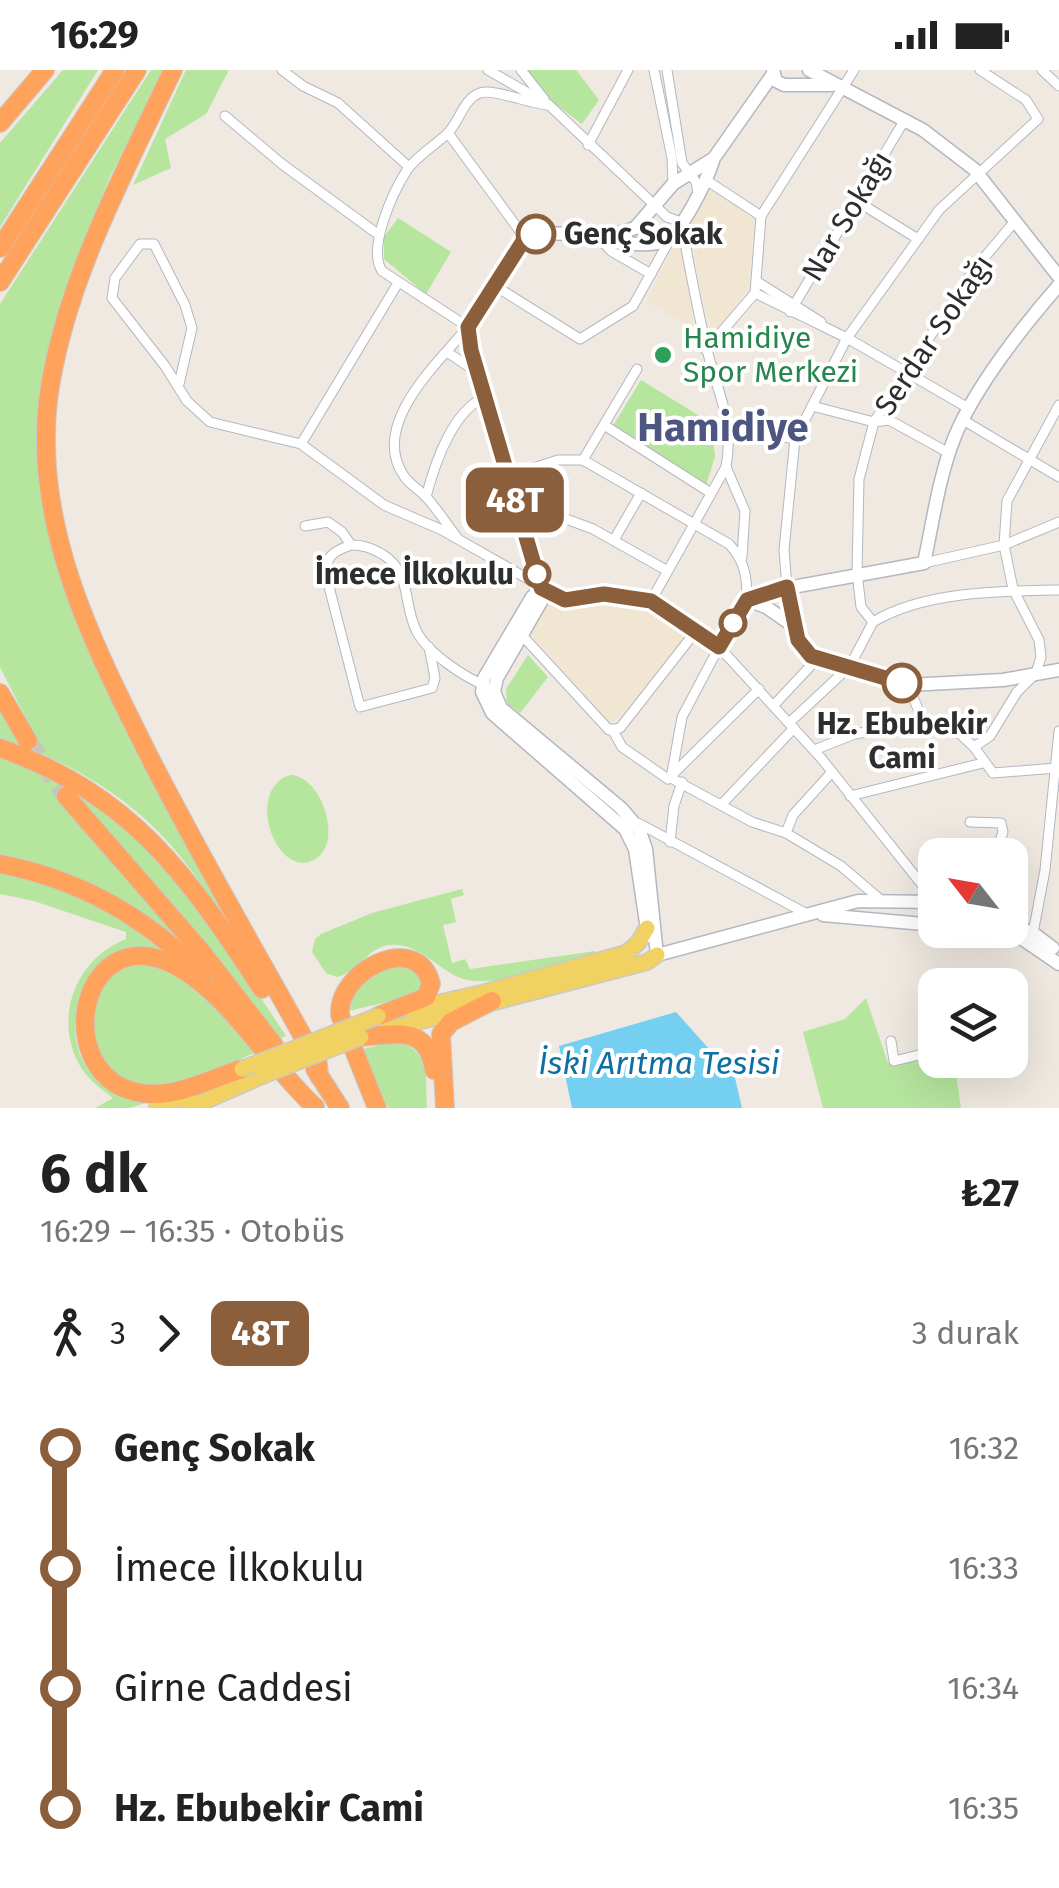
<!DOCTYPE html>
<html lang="tr">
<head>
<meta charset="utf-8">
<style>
	:root { --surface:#fff; --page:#f6f6f6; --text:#222; --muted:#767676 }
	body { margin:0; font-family:"Fira Sans",sans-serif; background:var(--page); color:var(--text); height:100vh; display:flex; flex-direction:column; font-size:38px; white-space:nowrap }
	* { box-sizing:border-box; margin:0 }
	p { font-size:32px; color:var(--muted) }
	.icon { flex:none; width:55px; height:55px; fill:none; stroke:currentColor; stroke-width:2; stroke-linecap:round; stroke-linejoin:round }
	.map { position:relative; height:1038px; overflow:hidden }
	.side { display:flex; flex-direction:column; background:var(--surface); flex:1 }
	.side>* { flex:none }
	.badge { padding:0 20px; border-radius:15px; font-size:35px; line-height:65px }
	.needle { width:65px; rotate:301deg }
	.buttons { position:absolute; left:918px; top:768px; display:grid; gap:20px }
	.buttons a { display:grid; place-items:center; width:110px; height:110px; border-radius:20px; background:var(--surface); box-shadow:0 10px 40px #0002; font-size:50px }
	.map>.badge { position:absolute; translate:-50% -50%; box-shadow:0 0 0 5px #fff }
	.legs { display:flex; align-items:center; gap:15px; height:110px; padding:0 40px; font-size:32px }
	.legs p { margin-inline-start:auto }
	.head { display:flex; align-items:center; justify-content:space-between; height:170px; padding:0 40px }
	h1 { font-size:55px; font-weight:700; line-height:75px }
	ul { padding:0 40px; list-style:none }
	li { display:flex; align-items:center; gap:35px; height:120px; font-size:38px }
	li i { display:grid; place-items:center; width:15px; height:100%; margin:0 12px; background:currentColor }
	li i::after { content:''; width:25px; height:25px; margin:-12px; border:8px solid; border-radius:50%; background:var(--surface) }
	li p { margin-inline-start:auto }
	li:first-child i { background:linear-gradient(#0000 50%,currentColor 0) }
	li:last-child i { background:linear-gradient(currentColor 50%,#0000 0) }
	.status { display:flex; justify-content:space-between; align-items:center; height:70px; padding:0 50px; background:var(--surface); direction:ltr }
	.status svg { height:28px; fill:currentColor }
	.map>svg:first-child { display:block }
</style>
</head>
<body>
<div class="status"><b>16:29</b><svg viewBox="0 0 49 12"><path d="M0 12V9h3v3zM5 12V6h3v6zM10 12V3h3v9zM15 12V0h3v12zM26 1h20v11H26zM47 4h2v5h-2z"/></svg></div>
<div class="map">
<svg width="1059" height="1038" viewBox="0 0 1059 1038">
	<rect width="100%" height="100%" fill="#efe9e1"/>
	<g fill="#f0e6d1">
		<polygon points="709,120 754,148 749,214 724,256 711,267 688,156"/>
		<polygon points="674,176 686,176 694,258 647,232"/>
		<polygon points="591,529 646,535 682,557 683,563 683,570 620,647 609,653 530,563 550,531 573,536"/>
	</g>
	<g fill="#b6e59e">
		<polygon points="63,0 98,0 0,157 0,73"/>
		<path d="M151 0H165L110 107 63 225 45 297 39 354 47 447 237 867C219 841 203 815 184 791 139 732 70 690 0 669V638L27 676 37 670 0 597V234Z"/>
		<polygon points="186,0 229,0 206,44 165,69 171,98 133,115"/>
		<polygon points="525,0 576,0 599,30 582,54 551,31"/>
		<polygon points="398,148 451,182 426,224 384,189 384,167"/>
		<polygon points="641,310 711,353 715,386 706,416 613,356"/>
		<polygon points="528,585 548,607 520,643 507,633 506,619"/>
		<path d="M0 687 44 703 91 727 192 823 286 966 280 968 207 875 73 720 62 727 185 876C131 831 70 798 0 786Z"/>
		<path d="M290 705C323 705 347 781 309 792 273 802 246 719 290 705Z"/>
		<path d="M0 800 65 818 110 839 168 882C82 851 40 983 111 1019 124 1025 143 1026 157 1029L130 1038H95L113 1028C101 1019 86 1008 79 994 53 946 77 888 126 869V862L34 831 0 824Z"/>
		<path d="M462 819 464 825 451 829 456 852 443 855 452 893 465 889 470 899 595 881 596 885C564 893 505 914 474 911 441 908 423 871 389 875 367 878 358 902 337 907L326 903 312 882 315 869 321 864 372 843Z"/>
		<path d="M139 893C191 904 220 944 254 983L187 1013 160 1021 130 1014 98 987 88 955 102 912 114 900Z"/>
		<path d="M401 894 415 900 423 915 414 926 348 941C357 912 371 899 401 894Z"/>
		<polygon points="866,928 888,993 935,986 935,990 954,990 961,1038 823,1038 803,962 845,949"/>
		<path d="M398 971C432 983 425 1007 427 1038H388L363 979Z"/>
	</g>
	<polygon fill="#75cff0" points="676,942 735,1008 742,1038 572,1038 559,976"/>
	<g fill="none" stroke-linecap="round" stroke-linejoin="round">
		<polyline stroke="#c8c4bd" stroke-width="18" stroke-dasharray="18 9" stroke-linecap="butt" points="28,671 66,726"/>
		<defs>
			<g id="street">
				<polyline points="282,0 303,16 338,33 409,97"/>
				<path d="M488 0 549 35 667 147 681 152C689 193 696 234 706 275 716 322 735 347 726 397L651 531"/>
				<polyline points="521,0 544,29"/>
				<polyline points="654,0 672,88 673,114"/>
				<polyline points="667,0 682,93 696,112 698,122"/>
				<polyline points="1042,0 1059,16"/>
				<polyline points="225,46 282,94 379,165"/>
				<polyline points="448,63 525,168"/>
				<polyline points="588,75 628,0"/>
				<polyline points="706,110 761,146 755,223"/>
				<polyline points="855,130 918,169"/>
				<polyline points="761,146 854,0"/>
				<polyline points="603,172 611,181 651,204"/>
				<polyline points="756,211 821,252"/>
				<polyline points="495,216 580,269 633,236 669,171"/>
				<polyline points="790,242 904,51"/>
				<polyline points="706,280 755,223 847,268 970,339"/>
				<polyline points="447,282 478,303"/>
				<polyline points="179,314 192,258 185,235 154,174 140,174 115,208 112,228 165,296 187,331 210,352 301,374 384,435 442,460 565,530 603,524 651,531 719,577 821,688 935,831"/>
				<polyline points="812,336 874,352 889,350 949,383"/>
				<polyline points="963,350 1059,407"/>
				<polyline points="604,355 711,423"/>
				<polyline points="730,356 795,369"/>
				<polyline points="301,374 398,213"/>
				<polyline points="583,390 637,299"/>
				<polyline points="726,397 745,441 742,487"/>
				<path d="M509 406 558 390H583L729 474C745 491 747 507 747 530"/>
				<path d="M426 427C435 393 452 340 487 326"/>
				<polyline points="515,430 593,459 666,500"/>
				<path d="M305 456 328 452 342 462 351 475C364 475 371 478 382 484 413 503 402 534 417 562 428 583 464 607 486 616"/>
				<path d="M456 466C446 453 437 439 427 428 420 420 410 415 404 406 369 355 437 294 468 257L382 201C367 178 393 122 407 100 416 87 435 75 447 64 459 53 463 29 480 23 493 18 530 34 548 35"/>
				<polyline points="614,470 641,423"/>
				<path d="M351 475C334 481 325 486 326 505L360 637 432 618 435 608 429 577"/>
				<polyline points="924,493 1004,475 1059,452"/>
				<polyline points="787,517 784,480 795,369 847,268 939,140 1038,49 1026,30 980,0"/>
				<path d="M873 552C924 521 1001 521 1059 520"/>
				<polyline points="519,562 609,660 620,658 696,561"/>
				<polyline points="719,577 682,647 671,708 752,752 786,763 841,796 882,831"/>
				<polyline points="908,615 923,651 960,664 974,677 993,703 1056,698"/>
				<polyline points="774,635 818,588"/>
				<polyline points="789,653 850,596 873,552 861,537 857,503 859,409 874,352 973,201 1015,151"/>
				<polyline points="612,659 622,677 668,709 759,619"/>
				<polyline points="974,677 990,666 1017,622 1036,603 1041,587 1039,570 1013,519 1004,475 1007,431 1059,335"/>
				<polyline points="814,680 855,664 923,651"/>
				<polyline points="850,726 983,693"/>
				<polyline points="721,735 794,658"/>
				<polyline points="970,752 1001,753 1003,762 995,785"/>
				<polyline points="638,753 807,844"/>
				<polyline points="786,763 793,745 832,702"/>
				<polyline points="670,772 674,736 682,712"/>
				<polyline points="1033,863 1045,800 1059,661"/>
				<polyline points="891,971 894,991 935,981"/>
			</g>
			<g id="secondary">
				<polyline points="773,0 776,11 784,15 833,15"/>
				<polyline points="809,0 923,60 974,99 1059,207"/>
				<path d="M605 172C622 172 645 177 662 172 681 166 707 110 713 91"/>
				<polyline points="787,517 798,570 811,586 865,603 908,615 1003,610 1059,600"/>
				<polyline points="541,518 532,527 484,608 482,622 492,643 625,759 635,779 648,866"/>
				<polyline points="747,530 766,537 795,557"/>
				<path d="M719 577 747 530 760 523 924 493C933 451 939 406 955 366 976 316 1023 256 1059 215"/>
				<polyline points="823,845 935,855"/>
				<polyline points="1010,854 1033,863 1053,878"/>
				<polyline points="977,860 1021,868 1059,894"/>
				<polyline points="657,885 646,779 639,759 621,738 501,638 494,622 497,608 542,530 468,269 468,257 525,168 536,163 613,165 635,158 673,114 714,88 773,4"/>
				<polyline points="657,885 858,831 935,832"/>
			</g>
			<g id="primary">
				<polyline points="411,939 482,923 626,883 638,873 647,858"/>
				<polyline points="387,960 647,892 657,885"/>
				<polyline points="157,1038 189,1024"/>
				<polyline points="189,1038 262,1006"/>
			</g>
			<g id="highway">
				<path d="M173 0C124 103 62 218 48 331 34 455 90 568 144 676 198 784 260 888 318 994L319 1006"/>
				<polyline points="0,53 45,0"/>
				<polyline points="0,178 115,0"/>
				<polyline points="0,212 137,0"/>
				<polyline points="0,623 28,671"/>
				<path d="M0 678C133 725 188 806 262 919"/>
				<polyline points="66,726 201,881 274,975"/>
				<path d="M0 794C79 809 146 847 202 904"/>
				<path d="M361 967C396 964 428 955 434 1000"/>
				<path d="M242 999C215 1007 184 1024 154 1024 46 1023 74 842 176 896 229 924 270 996 315 1037"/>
				<polyline points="315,999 340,1038"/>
				<path d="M377 1038 340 945C337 900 418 860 431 914L426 927 378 946"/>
				<polyline points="445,1038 441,964 451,952 492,931"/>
			</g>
		</defs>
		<use href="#street" stroke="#b4b7c1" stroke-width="11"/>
		<use href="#secondary" stroke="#b4b7c1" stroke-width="15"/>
		<use href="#primary" stroke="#c9c9c9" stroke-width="18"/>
		<use href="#highway" stroke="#c9c9c9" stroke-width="20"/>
		<use href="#street" stroke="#fff" stroke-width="9"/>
		<use href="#secondary" stroke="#fff" stroke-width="12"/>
		<use href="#primary" stroke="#f2d163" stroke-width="15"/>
		<use href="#highway" stroke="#ffa35c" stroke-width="18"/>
		<defs>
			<g id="primary-bridge">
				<polyline points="242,999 378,946"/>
				<polyline points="262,1006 361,967"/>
			</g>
		</defs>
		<use href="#primary-bridge" stroke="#c9c9c9" stroke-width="18" stroke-linecap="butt"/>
		<use href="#primary-bridge" stroke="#f2d163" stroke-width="15"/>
	</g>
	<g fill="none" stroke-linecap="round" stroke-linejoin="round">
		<defs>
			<polyline id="line-1" points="536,164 525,168 468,257 471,280 541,518 565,530 604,524 651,531 719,577 747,530 787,517 798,570 811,586 902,613"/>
		</defs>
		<use href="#line-1" stroke="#fff" stroke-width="22"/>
		<use href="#line-1" stroke="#8b5e3c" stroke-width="15"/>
	</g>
	<g fill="#fff" stroke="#8b5e3c" stroke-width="5">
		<circle cx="536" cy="164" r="18"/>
		<circle cx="537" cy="504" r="12"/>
		<circle cx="733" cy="553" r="12"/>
		<circle cx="902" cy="613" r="18"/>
	</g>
	<circle fill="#2e9e5b" stroke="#fff" stroke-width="4" cx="663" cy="285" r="10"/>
	<g text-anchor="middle" stroke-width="8" stroke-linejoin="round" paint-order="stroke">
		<g font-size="30" fill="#2e2e2e" stroke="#fff">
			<text transform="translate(847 146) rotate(-59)" y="10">Nar Sokağı</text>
			<text transform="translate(934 265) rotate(-56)" y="10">Serdar Sokağı</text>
		</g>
		<g font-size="30" font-weight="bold" fill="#2e2e2e" stroke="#fff" text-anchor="start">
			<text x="564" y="174">Genç Sokak</text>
			<text x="514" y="514" text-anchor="end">İmece İlkokulu</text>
			<text x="902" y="664" text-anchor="middle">Hz. Ebubekir<tspan x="902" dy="34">Cami</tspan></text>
		</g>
		<g font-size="30" fill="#27864d" stroke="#fff" text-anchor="start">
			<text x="683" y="278">Hamidiye<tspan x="683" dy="34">Spor Merkezi</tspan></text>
		</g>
		<g font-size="32" font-style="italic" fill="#0d6fa3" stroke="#fff">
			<text x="659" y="1004">İski Arıtma Tesisi</text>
		</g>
		<g font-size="40" font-weight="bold" fill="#4d5680" stroke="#fff">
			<text x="723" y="371">Hamidiye</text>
		</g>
	</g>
</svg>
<div class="buttons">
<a><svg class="needle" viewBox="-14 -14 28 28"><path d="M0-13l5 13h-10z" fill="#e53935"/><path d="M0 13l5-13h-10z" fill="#767676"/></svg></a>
<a><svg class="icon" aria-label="layers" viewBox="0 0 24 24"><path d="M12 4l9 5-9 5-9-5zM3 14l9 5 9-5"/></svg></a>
</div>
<b class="badge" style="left:515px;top:430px;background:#8b5e3c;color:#fff">48T</b>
</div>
<section class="side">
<div class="head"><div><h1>6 dk</h1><p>16:29 – 16:35 · Otobüs</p></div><b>₺27</b></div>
<div class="legs"><svg class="icon" aria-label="walk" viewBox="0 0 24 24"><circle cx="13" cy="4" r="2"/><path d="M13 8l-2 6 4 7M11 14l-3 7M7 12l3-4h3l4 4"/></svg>3<svg class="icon" aria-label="forward" viewBox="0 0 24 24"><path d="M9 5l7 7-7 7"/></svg><b class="badge" style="background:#8b5e3c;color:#fff">48T</b><p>3 durak</p></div>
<ul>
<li><i style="color:#8b5e3c"></i><b>Genç Sokak</b><p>16:32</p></li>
<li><i style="color:#8b5e3c"></i><span>İmece İlkokulu</span><p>16:33</p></li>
<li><i style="color:#8b5e3c"></i><span>Girne Caddesi</span><p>16:34</p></li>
<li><i style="color:#8b5e3c"></i><b>Hz. Ebubekir Cami</b><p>16:35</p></li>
</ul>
</section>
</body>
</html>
